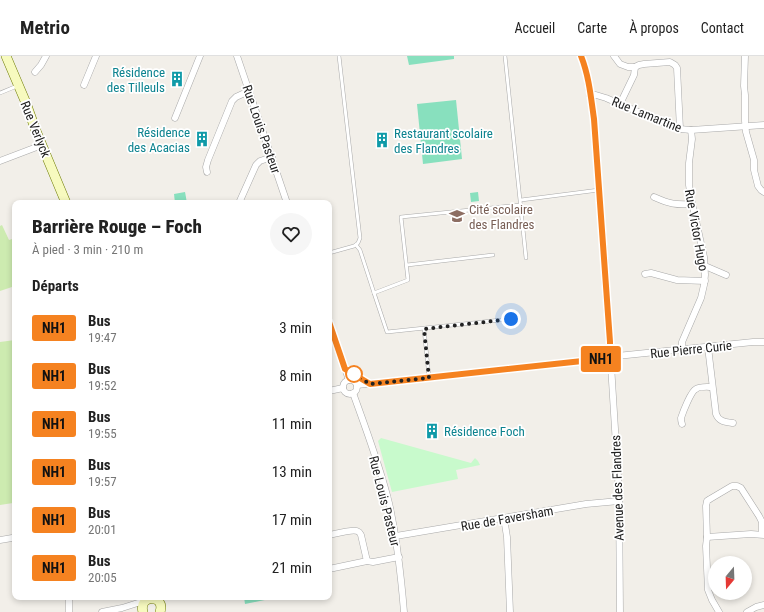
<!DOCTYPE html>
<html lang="fr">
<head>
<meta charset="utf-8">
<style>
	:root { --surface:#fff; --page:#f6f6f6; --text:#222; --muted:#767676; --line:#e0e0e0 }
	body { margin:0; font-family:"Roboto Condensed",sans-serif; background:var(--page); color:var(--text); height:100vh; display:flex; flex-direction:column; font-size:15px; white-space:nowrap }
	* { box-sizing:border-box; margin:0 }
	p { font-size:13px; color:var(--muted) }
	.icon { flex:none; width:22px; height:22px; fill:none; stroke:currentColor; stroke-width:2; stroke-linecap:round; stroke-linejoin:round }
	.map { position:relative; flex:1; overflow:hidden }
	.sheet { position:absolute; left:12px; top:144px; width:320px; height:400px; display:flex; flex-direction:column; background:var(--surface); border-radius:8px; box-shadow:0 2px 6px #0003 }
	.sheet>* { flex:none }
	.badge { padding:0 8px; border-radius:3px; font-size:14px; line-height:26px }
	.needle { width:26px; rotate:199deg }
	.controls { position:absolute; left:708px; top:500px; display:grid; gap:8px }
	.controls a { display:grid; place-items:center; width:44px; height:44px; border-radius:50%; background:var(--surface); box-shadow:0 2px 6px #0003; font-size:20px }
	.you { position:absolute; width:20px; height:20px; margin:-10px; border:3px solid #fff; border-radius:50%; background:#1a73e8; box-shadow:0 0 0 6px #1a73e833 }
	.map>.badge { position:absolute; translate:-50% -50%; box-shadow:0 0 0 2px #fff }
	h2 { padding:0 20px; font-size:15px; line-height:36px }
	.round { display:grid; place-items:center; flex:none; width:42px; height:42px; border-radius:21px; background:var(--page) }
	.summary { display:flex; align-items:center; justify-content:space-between; height:68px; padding:0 20px }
	h1 { font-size:19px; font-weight:800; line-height:30px }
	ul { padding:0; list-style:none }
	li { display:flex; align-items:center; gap:12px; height:48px; padding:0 20px }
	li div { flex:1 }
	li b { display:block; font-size:15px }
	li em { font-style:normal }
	li .badge { min-width:44px; font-weight:700; text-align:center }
	header { display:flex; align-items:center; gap:24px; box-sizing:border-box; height:56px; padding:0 20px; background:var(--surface); border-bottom:1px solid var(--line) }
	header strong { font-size:19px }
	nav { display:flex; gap:22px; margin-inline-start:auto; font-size:14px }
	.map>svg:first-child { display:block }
</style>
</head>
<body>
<header>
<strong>Metrio</strong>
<nav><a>Accueil</a><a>Carte</a><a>À propos</a><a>Contact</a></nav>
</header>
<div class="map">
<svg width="764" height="556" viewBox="0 0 764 556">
	<rect width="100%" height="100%" fill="#f2efe9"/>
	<g fill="#cdebb0">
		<polygon points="2,169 9,184 15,182 15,230 0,235 0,170"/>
		<polygon points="15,284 15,444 13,447 0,449 0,286"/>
	</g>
	<polygon fill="#c8facc" points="381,382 471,407 475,402 478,405 480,409 456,414 458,423 392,436 378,385"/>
	<g fill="#88e0be">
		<polygon points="407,0 454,0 454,3 409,9"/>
		<polygon points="456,44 462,103 423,108 417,48"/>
		<polygon points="185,136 187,147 175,147 174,138"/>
		<polygon points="478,136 479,145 471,146 470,137"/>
		<polygon points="244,541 279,541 245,548"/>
	</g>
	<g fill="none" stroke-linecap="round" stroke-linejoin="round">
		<defs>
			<g id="lane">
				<polyline points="505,0 526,202"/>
				<polyline points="0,37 17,30"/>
				<polyline points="521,144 599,134"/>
				<polyline points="356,189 360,194 374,237"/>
				<polyline points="329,197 354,190 358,187 360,182 339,0"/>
				<polyline points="407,209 493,199"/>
				<polyline points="511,263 387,276 374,237 408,224 401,161 521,149"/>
				<polyline points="424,273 429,321"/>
				<polyline points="346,314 369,327"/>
			</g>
			<g id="street">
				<polyline points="237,0 287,147"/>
				<polyline points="581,0 586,15 593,56 605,207 605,224 610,292"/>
				<polyline points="614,0 620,8 628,11 635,11 639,9 644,8 670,6 675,9 677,12 680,73"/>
				<polyline points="745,0 744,30 745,39 745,65 746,76 754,104 754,114 758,130 761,134 764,136"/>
				<polyline points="35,16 41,9 46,0"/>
				<polyline points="84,29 96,0"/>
				<polyline points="590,39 596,39 606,42 673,71 680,73 691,74 764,69"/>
				<polyline points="620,48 634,19 635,11"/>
				<polyline points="175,62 200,0"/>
				<polyline points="0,105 42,89"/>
				<polyline points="207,116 206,111 208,104 232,45 236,41 249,35"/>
				<path d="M654 141C670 148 675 149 692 148"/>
				<polyline points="239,147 256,109 260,105 272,101"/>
				<polyline points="705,210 726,219"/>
				<polyline points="645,218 651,217 677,224 705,225"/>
				<polyline points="329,266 349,324"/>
				<path d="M708 291 716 358C719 366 726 366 733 367"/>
				<circle cx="609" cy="300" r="8"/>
				<polyline points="682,294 682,286 701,242 704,229 705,219 704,201 691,142 689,129 689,107 692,83 691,74"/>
				<polyline points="617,300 753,286 764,286"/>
				<polyline points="611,309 619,437 620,556"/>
				<circle cx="350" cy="331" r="7"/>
				<polyline points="357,329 601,303"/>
				<polyline points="329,335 343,332"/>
				<path d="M353 337C366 373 380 410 389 447 397 483 401 519 404 556"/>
				<path d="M682 368C681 365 681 365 681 362 683 356 691 335 696 333 700 330 708 331 712 331"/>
				<polyline points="504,462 507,481 510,556"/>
				<path d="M329 479C335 478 352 473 357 475 360 476 360 477 361 479L367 505"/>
				<polyline points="396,480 586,448 619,445"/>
				<polyline points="707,481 751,478 764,479"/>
				<polyline points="0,484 12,482"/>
				<polyline points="329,513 367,505 373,506 399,501"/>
				<polyline points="69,541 69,556"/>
				<polyline points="102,556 122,552 144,545"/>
				<polyline points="719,556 712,544 708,534 706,490 707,481 706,450 707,445 710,443 732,430 737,430 741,432 759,460 762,466 762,478"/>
				<polyline points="747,556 756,551 764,549"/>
			</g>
			<g id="secondary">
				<polyline points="6,0 26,47 36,75 66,147"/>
				<path d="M143 556C138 538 166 538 160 556"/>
			</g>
		</defs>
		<use href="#lane" stroke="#a9a9a9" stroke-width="4"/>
		<use href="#street" stroke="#a9a9a9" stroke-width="7"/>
		<use href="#secondary" stroke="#707d05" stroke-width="10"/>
		<use href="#lane" stroke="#fff" stroke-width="3"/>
		<use href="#street" stroke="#fff" stroke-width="6"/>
		<use href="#secondary" stroke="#f7fabf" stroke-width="9"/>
	</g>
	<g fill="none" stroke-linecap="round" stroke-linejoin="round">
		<defs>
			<path id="line" d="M329 266 345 313 370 328 601 303C600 297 603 292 610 292V286L594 63C591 42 589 20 581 0"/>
		</defs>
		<use href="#line" stroke="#fff" stroke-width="9"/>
		<use href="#line" stroke="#f58220" stroke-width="6"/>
		<polyline stroke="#222" stroke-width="4" stroke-dasharray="0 7.2" points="354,318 370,328 429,322 424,273 511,263"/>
	</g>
	<defs>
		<symbol id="building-bare" viewBox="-9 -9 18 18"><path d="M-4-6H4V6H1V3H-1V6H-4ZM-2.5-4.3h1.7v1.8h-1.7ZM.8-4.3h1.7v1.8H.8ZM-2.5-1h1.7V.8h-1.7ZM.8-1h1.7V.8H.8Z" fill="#0f9aa8" stroke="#fff" stroke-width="2.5" paint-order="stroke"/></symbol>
		<symbol id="school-bare" viewBox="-9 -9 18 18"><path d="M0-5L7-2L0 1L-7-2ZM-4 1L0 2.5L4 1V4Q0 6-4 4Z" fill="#8d6e63" stroke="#fff" stroke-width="2.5" paint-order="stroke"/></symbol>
	</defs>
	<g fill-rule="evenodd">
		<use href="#building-bare" x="166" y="12" width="22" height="22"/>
		<use href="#building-bare" x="191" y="72" width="22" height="22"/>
		<use href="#building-bare" x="371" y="73" width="22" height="22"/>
		<use href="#school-bare" x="446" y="149" width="22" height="22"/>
		<use href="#building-bare" x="421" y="364" width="22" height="22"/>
	</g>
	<circle fill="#fff" stroke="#f58220" stroke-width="2" cx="354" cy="318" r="8"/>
	<g text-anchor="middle" stroke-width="3.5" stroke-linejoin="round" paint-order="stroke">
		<g font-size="13" fill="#0d838f" stroke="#fff" text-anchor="end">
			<text x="165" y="21">Résidence<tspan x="165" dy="15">des Tilleuls</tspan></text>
			<text x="190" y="81">Résidence<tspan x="190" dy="15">des Acacias</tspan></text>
			<text x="394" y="82" text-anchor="start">Restaurant scolaire<tspan x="394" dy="15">des Flandres</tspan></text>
			<text x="444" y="380" text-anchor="start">Résidence Foch</text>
		</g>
		<g font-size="13" fill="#222" stroke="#fff">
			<text transform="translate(647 58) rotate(22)" y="5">Rue Lamartine</text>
			<text transform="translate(36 73) rotate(68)" y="5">Rue Verlyck</text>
			<text transform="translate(262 73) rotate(71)" y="5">Rue Louis Pasteur</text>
			<text transform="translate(697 174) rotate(80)" y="5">Rue Victor Hugo</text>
			<text transform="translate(691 293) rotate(-6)" y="5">Rue Pierre Curie</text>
			<text transform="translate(617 432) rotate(-92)" y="5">Avenue des Flandres</text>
			<text transform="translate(385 445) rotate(76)" y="5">Rue Louis Pasteur</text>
			<text transform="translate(507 462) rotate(-10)" y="5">Rue de Faversham</text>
		</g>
		<g font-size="13" fill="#785e54" stroke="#fff" text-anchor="start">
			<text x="469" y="158">Cité scolaire<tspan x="469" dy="15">des Flandres</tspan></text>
		</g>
	</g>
</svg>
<div class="controls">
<a><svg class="needle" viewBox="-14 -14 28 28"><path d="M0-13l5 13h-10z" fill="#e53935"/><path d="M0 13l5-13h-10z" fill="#767676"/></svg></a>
</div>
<div class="you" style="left:511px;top:263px"></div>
<b class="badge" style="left:601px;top:303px;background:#f58220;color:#111">NH1</b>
<section class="sheet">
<div class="summary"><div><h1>Barrière Rouge – Foch</h1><p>À pied · 3 min · 210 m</p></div><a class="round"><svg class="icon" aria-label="heart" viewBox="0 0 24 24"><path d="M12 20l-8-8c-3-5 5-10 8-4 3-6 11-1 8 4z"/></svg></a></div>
<h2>Départs</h2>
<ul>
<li><span class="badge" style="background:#f58220;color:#111">NH1</span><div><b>Bus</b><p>19:47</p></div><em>3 min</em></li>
<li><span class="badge" style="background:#f58220;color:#111">NH1</span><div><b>Bus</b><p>19:52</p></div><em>8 min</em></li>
<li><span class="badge" style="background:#f58220;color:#111">NH1</span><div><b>Bus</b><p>19:55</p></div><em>11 min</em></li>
<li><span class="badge" style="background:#f58220;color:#111">NH1</span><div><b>Bus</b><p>19:57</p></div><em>13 min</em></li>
<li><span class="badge" style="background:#f58220;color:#111">NH1</span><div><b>Bus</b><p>20:01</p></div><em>17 min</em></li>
<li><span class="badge" style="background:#f58220;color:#111">NH1</span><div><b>Bus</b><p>20:05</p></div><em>21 min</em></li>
</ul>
</section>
</div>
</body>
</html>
